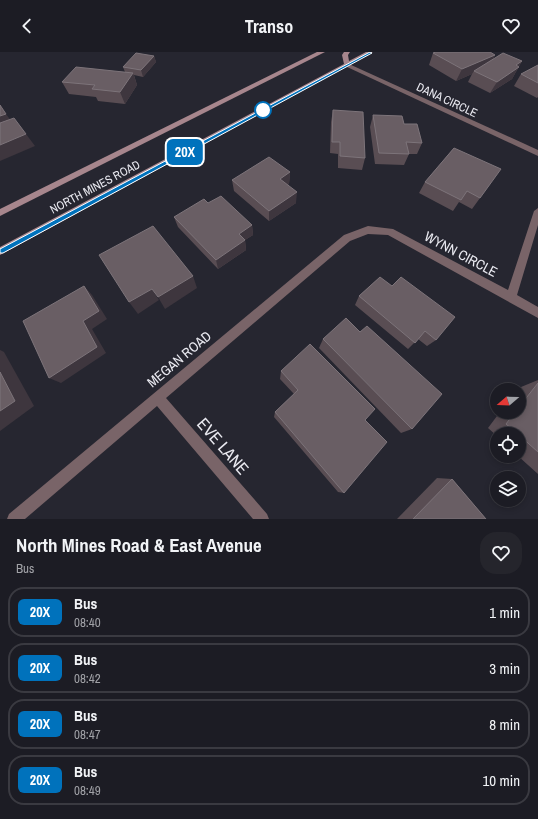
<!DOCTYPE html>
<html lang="en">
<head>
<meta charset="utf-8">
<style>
	:root { --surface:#1c1c24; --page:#25252c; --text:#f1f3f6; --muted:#a0a1a6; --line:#3a3a41 }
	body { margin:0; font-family:"Archivo Narrow",sans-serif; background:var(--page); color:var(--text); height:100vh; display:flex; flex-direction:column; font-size:15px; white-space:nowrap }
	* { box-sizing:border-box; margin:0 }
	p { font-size:13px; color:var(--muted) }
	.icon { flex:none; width:22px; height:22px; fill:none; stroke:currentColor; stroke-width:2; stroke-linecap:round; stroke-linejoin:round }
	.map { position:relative; height:467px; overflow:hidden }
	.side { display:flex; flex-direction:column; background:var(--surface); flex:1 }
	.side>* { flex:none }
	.badge { padding:0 8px; border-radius:6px; font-size:14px; line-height:26px }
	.needle { width:26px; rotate:251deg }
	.controls { position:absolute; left:490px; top:331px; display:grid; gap:8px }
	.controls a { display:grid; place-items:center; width:36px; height:36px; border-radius:50%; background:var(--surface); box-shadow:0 2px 6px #0003,0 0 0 1px var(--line); font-size:20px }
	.map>.badge { position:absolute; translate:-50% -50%; box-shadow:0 0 0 2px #fff }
	.round { display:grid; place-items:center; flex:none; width:42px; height:42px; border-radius:16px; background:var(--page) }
	.summary { display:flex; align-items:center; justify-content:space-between; height:68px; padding:0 16px }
	h1 { font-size:19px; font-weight:800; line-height:30px }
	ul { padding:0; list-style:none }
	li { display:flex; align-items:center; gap:12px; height:50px; margin:0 8px 6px; padding:0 8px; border:2px solid var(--line); border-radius:16px }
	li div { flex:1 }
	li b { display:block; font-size:15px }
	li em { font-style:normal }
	li .badge { min-width:44px; font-weight:700; text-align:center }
	header { display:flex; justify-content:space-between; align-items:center; height:52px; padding:0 16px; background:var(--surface); font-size:18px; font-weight:800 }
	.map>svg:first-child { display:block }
</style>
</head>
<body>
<header><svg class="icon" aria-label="back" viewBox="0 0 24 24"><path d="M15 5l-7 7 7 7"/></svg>Transo<svg class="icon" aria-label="heart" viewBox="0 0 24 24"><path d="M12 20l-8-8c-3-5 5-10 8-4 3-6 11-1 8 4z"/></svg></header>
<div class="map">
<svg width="538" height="467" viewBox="0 0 538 467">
	<rect width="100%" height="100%" fill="#262630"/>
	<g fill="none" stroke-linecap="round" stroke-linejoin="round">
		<g fill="#796468" fill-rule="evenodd">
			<polygon points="345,12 349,12 538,98 538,104 345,14"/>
			<polygon points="538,156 538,173 517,243 538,255 538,266 388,183 368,182 350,189 166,346 267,462 269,467 253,467 157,354 25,467 7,467 9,462 344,183 368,174 393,177 508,238 534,159"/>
		</g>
		<g fill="#a7868d" fill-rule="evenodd">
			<polygon points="317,0 325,0 0,164 0,157"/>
			<polygon points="344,0 350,0 348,3 349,9 366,0 373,0 0,203 0,195 344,12 342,3"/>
		</g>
	</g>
	<g fill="#594d53">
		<polygon points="433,1 495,3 493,7 522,9 512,27 490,41 468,30 472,22 456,29 429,13"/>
		<polygon points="154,4 156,10 143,25 134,23 137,33 125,52 98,49 96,45 69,42 62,30 125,20 123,15"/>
		<polygon points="538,13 538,45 537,46 514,34 521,22"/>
		<polygon points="333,58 365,106 362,118 338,116 338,102 330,101 331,70"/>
		<polygon points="373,63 404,72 422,91 417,102 409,102 404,113 375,112 370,75"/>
		<polygon points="454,96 480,146 472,157 459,150 453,159 419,141 425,130"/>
		<polygon points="290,120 289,132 287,133 296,151 269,169 234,139 232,128"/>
		<polygon points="208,151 252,173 253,183 245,188 246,198 218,217 178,175 174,165"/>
		<polygon points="380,225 436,288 427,294 418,287 408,297 355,253 359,244"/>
		<polygon points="323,287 412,377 401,381 319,296"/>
		<polygon points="281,319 365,368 344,441 338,440 274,365 275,360 294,342 280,327"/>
		<polygon points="538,328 538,422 518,404 519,404 519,382 497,382 497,384 488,376 500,360 519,360 519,338 518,338 521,335"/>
		<polygon points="437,426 452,427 486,467 397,467"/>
	</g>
	<g fill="#3e363e">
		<polygon points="495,3 489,15 474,19 472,22 456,29 462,17"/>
		<polygon points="154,4 156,10 143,25 141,18"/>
		<polygon points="522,9 512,27 490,41 497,30 516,13"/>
		<polygon points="133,21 137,33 125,52 120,40"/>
		<polygon points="6,62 15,74 0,80 0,64"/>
		<polygon points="26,82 35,94 0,109 0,93"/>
		<polygon points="290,120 289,132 279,138 280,127"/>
		<polygon points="297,140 296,151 269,169 269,159"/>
		<polygon points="252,173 253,183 245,188 246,198 218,217 216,208 239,182"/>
		<polygon points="193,224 197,236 165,257 158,245"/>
		<polygon points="84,234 92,243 107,267 92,277 106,301 61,331 49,326"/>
		<polygon points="152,237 159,248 138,262 129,250"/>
		<polygon points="0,298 4,300 34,354 0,379"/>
	</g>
	<g fill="#695e64" stroke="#7d747a">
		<polygon points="436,0 490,0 495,3 462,17 433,1"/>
		<polygon points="136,1 154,4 141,18 123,15"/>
		<polygon points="503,1 522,9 516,13 519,15 497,30 474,19"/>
		<polygon points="538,13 538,31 521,22"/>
		<polygon points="76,15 133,21 120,40 92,37 95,33 62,30"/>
		<polygon points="0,53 6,62 0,64"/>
		<polygon points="333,58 363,60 365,106 340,104 340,90 332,90"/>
		<polygon points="373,63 402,64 404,72 417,72 422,91 406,90 409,102 379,101"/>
		<polygon points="14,66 26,82 0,93 0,71"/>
		<polygon points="454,96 501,117 480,146 467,139 461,148 425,130"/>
		<polygon points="269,105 290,120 280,127 297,140 269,159 232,128"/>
		<polygon points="221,144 252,173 239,182 245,188 216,208 174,165 204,147 208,151"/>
		<polygon points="153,174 193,224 158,245 152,237 129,250 99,203"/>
		<polygon points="380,225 392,234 401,225 455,265 436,288 425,279 415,291 359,244"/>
		<polygon points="84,234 99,259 83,269 97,295 49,326 23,269"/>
		<polygon points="346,266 360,280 367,274 442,342 412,377 323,287"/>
		<polygon points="310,292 375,357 365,368 387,390 344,441 275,360 298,338 281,319"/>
		<polygon points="0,320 15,349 0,359"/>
		<polygon points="538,331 538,400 519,383 519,382 518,382 506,372 515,360 519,360 519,355"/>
		<polygon points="452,427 486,467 413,467"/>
	</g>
	<polygon fill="#0072bc" stroke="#fff" points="370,0 372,1 3,201 0,201 0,197"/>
	<circle fill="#fff" stroke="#0072bc" stroke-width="2" cx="263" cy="58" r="8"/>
	<g text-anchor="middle" stroke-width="3" stroke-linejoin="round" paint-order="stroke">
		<g font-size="12" fill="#eaeaf1" stroke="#262630">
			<text transform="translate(447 48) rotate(25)" y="4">DANA CIRCLE</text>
			<text transform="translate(95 135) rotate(-28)" y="4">NORTH MINES ROAD</text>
		</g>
		<g font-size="14" fill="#eaeaf1" stroke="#262630">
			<text transform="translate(461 202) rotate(28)" y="5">WYNN CIRCLE</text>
			<text transform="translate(179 307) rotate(-40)" y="5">MEGAN ROAD</text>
		</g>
		<g font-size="17" fill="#eaeaf1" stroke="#262630">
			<text transform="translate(223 394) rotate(49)" y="6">EVE LANE</text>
		</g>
	</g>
</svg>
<div class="controls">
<a><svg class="needle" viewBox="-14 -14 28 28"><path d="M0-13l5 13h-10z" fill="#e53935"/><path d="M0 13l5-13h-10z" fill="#a0a1a6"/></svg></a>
<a><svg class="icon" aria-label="locate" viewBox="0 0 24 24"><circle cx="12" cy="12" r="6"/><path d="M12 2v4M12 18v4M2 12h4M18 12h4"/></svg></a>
<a><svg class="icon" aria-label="layers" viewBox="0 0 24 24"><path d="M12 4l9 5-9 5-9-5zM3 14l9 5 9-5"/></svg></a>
</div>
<b class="badge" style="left:185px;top:100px;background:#0072bc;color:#fff">20X</b>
</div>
<section class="side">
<div class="summary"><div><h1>North Mines Road &amp; East Avenue</h1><p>Bus</p></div><a class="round"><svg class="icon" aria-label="heart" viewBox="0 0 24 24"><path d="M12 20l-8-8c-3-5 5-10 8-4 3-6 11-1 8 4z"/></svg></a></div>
<ul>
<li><span class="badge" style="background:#0072bc;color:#fff">20X</span><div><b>Bus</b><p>08:40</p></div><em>1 min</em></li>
<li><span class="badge" style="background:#0072bc;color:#fff">20X</span><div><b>Bus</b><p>08:42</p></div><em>3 min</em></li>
<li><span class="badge" style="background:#0072bc;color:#fff">20X</span><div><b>Bus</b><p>08:47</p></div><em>8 min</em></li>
<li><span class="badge" style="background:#0072bc;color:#fff">20X</span><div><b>Bus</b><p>08:49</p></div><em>10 min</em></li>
</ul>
</section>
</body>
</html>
